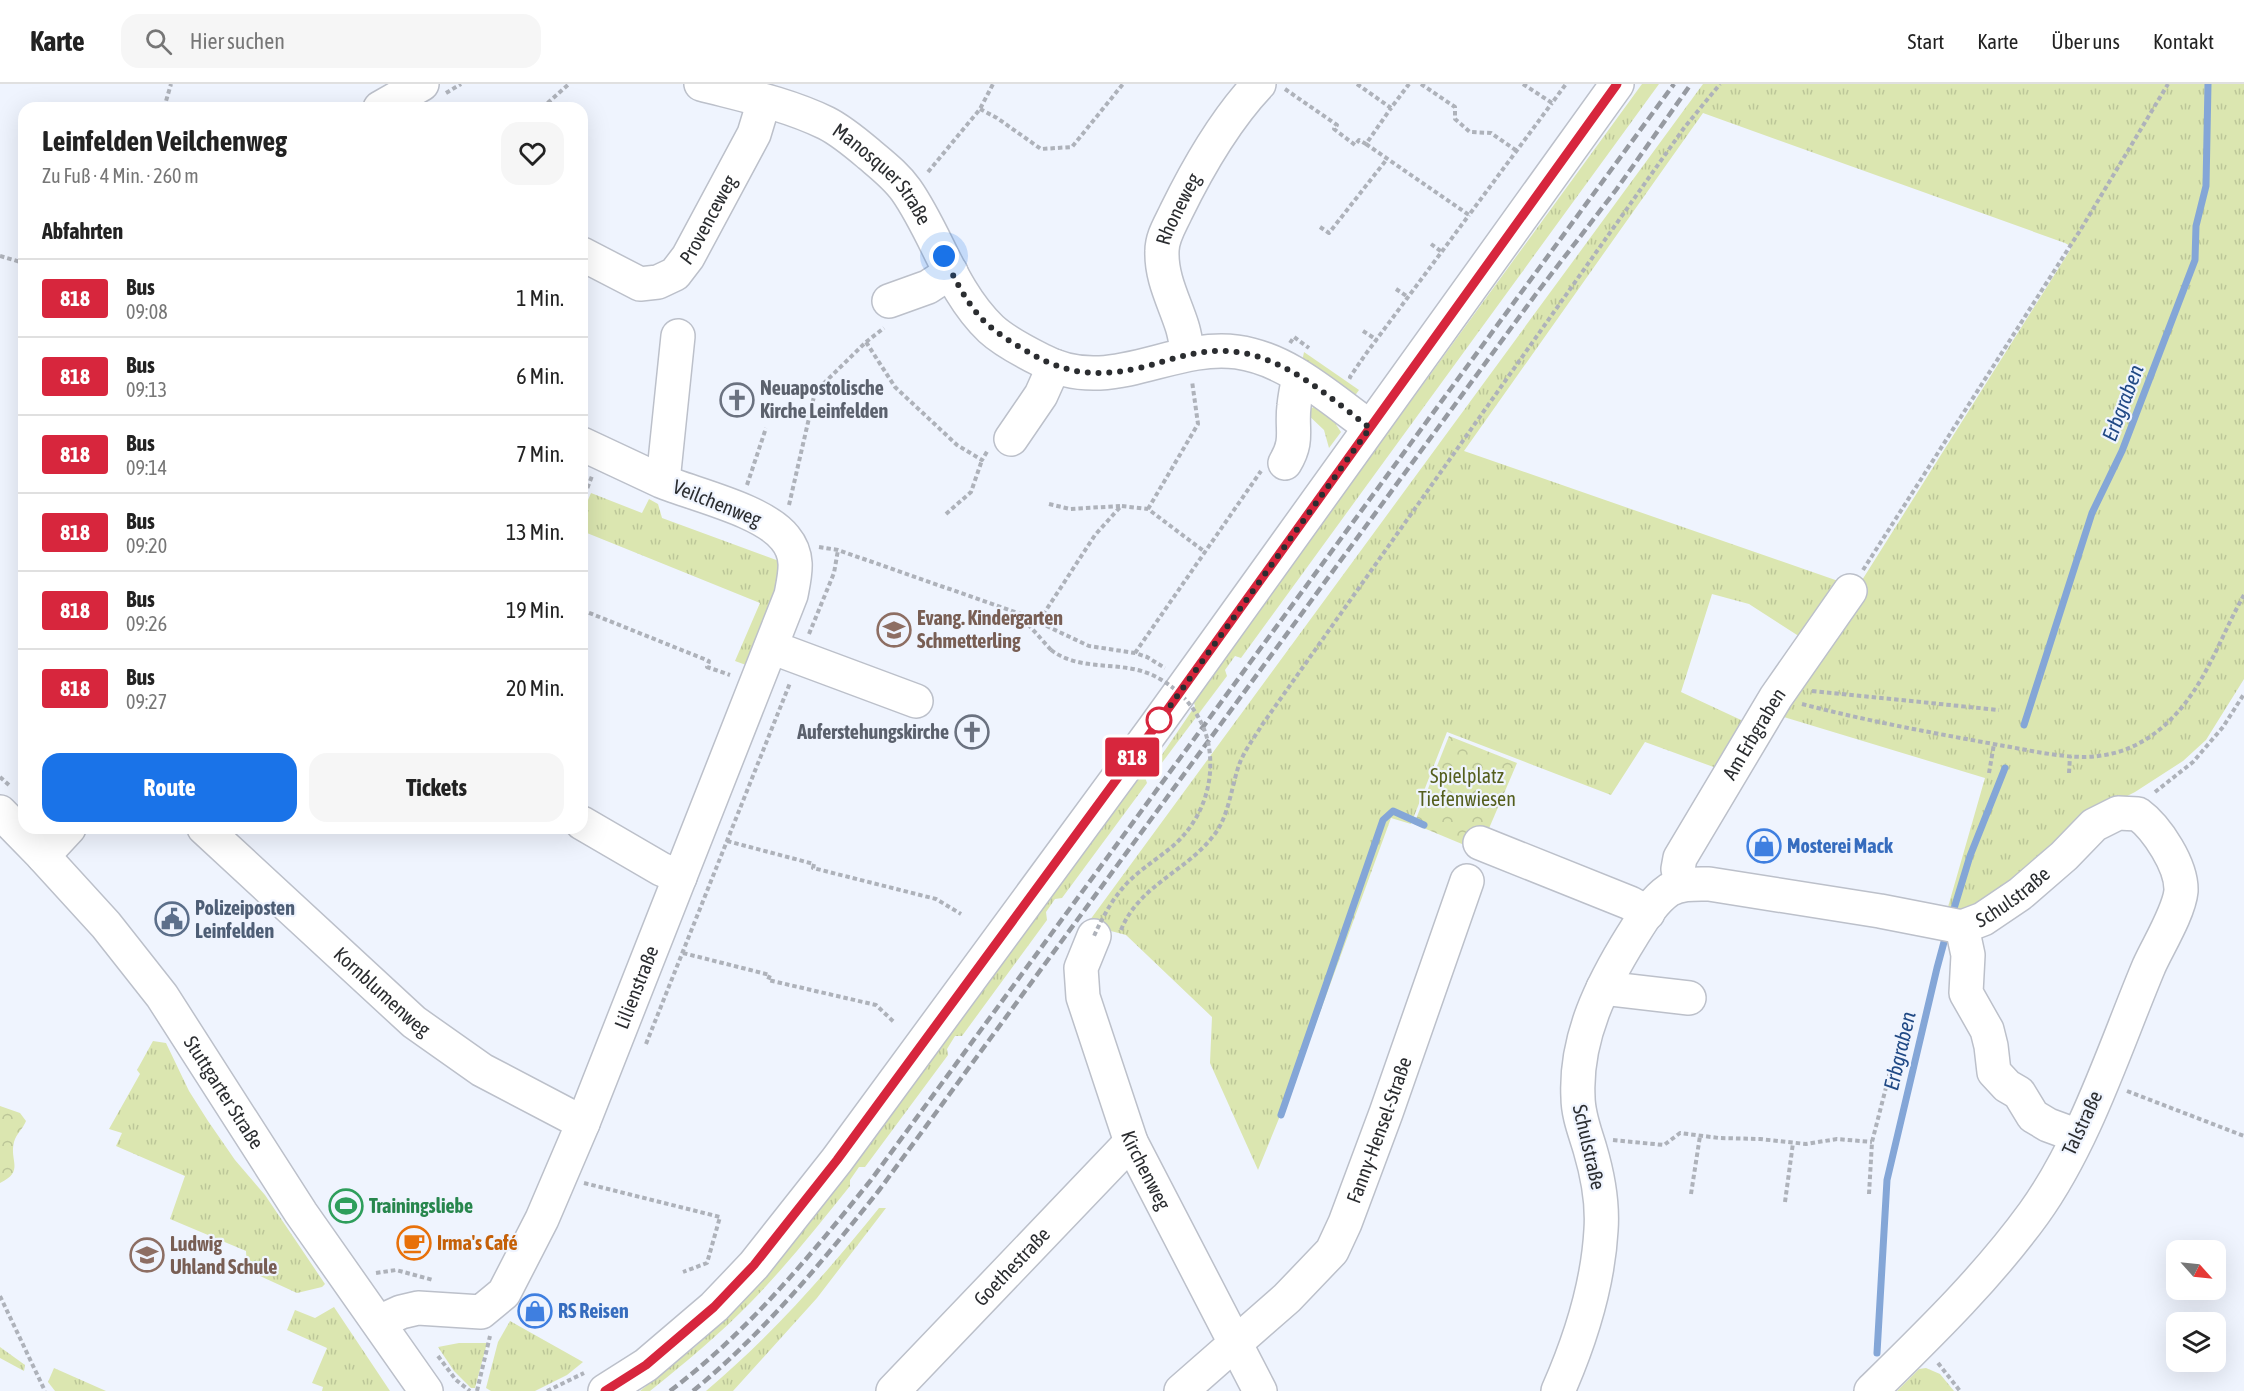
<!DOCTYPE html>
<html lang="de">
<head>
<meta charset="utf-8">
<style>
	:root { --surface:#fff; --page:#f6f6f6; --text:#222; --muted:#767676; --line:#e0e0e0; --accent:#1a73e8 }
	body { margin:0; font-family:"Asap Condensed",sans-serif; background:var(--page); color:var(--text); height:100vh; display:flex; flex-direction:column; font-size:22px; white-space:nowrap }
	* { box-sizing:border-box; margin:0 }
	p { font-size:20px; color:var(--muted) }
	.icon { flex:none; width:33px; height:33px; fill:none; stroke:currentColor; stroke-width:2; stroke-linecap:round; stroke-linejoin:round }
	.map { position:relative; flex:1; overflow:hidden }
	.panel { position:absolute; left:18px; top:18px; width:570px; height:732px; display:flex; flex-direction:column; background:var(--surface); border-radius:18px; box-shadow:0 6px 24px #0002 }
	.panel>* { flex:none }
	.badge { padding:0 12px; border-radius:4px; font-size:21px; line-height:39px }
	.needle { width:39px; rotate:117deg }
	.buttons { position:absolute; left:2166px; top:1156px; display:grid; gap:12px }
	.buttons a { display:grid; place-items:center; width:60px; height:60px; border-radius:12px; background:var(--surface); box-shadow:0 6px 24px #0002; font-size:30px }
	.you { position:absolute; width:30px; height:30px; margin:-15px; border:4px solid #fff; border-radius:50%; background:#1a73e8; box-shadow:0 0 0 9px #1a73e833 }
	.map>.badge { position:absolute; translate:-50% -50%; box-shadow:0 0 0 3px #fff }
	h2 { padding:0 24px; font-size:22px; line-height:54px }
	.round { display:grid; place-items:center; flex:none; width:63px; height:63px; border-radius:18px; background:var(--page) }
	.overview { display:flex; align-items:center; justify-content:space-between; height:102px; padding:0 24px }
	h1 { font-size:28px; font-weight:700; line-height:45px }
	.button { display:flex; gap:12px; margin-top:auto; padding:12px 24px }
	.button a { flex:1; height:69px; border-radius:18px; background:var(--accent); color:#fff; font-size:24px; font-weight:700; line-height:69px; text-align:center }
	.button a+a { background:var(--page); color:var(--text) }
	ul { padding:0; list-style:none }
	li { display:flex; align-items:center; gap:18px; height:78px; padding:0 24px; border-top:2px solid var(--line) }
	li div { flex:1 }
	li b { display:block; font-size:22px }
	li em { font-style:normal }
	li .badge { min-width:66px; font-weight:700; text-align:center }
	header { display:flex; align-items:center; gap:36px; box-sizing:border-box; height:84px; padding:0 30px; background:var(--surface); border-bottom:2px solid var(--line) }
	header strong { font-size:28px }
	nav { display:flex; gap:33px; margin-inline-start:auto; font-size:21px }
	.search { width:420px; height:54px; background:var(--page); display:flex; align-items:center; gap:15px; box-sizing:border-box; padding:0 21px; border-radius:18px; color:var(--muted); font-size:22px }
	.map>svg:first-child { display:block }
</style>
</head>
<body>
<header>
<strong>Karte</strong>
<div class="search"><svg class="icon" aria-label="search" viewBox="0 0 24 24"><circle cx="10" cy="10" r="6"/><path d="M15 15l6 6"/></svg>Hier suchen</div>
<nav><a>Start</a><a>Karte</a><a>Über uns</a><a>Kontakt</a></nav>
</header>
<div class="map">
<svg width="2244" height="1307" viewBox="0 0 2244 1307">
	<defs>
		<pattern id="grass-tufts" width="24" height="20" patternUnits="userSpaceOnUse" patternTransform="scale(1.5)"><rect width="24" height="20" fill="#dbe6b0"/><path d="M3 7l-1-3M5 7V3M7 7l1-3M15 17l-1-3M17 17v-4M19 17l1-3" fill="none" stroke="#bcc698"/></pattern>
		<pattern id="park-crowns" width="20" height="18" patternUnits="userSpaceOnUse" patternTransform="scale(1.5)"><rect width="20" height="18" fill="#dbe6b0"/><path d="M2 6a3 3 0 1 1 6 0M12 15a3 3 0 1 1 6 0" fill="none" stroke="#bcc698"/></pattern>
	</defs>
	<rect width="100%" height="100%" fill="#eff4fe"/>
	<g fill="url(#grass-tufts)">
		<polygon points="1642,0 1659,0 1241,574 1235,572 1225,586 1227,592 1161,680 1155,681 1195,622 1193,616"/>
		<polygon points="1703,0 2244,0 2244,595 2206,656 2183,677 2135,708 2082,735 2008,814 1946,830 1985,694 1777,631 2072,163 2065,159 1703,29 1464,367 1844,499 1808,558 1749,520 1712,510 1681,608 1754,642 1730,689 1645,658 1611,711 1447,648 1411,740 1391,734 1300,983 1258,1086 1210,979 1212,933 1126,851 1092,842 1090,836"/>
		<polygon points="1304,268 1359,306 1354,313 1302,278"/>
		<polygon points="1317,321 1329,330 1341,348 1329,364 1324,346 1305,328"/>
		<polygon points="591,409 642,429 649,415 658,420 662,434 779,477 778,500 746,581 735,577 760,519 582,447 582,430"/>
		<path d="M1139 691 1145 693 1147 699 1062 814 1055 815 1046 828 1047 836 962 952H955L947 965 948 971 865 1083H859L850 1096V1102C818 1142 786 1182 751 1218 720 1250 685 1279 650 1307H640L696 1262 741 1220 779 1177 838 1102 930 978Z"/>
		<polygon points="153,957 166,959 189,1007 208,1037 235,1076 265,1111 325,1200 322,1203 297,1209 247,1186 246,1167 170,1135 185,1092 116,1062 122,1049 109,1045 140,990 137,986"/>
		<path d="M879 1124H886L817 1214 733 1307H706C771 1252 826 1190 879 1124Z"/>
		<polygon points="334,1223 390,1307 322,1307 323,1303 312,1299 327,1264 287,1246 295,1226 315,1234"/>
		<polygon points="510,1237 583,1278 567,1291 535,1307 491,1307 486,1304 498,1258"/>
		<polygon points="459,1259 487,1259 475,1304 471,1304 454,1287 438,1263"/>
		<polygon points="0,1263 25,1281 24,1287 0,1274"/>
		<polygon points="54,1284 106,1307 55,1307 48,1298"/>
		<polygon points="1926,1284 1940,1290 1954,1307 1897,1307 1919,1285"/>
	</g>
	<g fill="url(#park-crowns)">
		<polygon points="1449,652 1517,679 1487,749 1474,765 1414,740"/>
		<path d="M0 1022 20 1029 26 1037C23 1045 16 1050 14 1058 9 1077 25 1087 0 1099Z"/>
	</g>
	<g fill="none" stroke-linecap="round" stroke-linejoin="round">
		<g stroke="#84a6d7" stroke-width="7">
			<polyline points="2024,641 2092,429 2122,367 2195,176 2196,142 2206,102 2208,0"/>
			<polyline points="1952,831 1970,772 2005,684"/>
			<polyline points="1281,1031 1383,736 1393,727 1424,741"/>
			<polyline points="1877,1269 1887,1096 1937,884 1947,847"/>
		</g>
		<defs>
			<g id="minor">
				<path id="s1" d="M701 0C743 11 787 20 826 39 842 47 857 60 870 71 883 82 896 92 906 106 937 150 951 207 991 245 1004 257 1025 268 1041 276 1109 313 1170 259 1237 268 1288 275 1329 314 1370 343"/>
				<polyline points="380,24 422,0"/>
				<path id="s2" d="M582 170 640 200 658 198 675 190 688 173 754 50 764 17"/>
				<polyline points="889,217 928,203 951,188"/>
				<path id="s3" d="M1188 270C1186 261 1185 251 1182 242 1174 217 1161 194 1162 167 1162 153 1170 141 1176 128 1198 83 1224 37 1259 0"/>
				<polyline points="1011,355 1041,311 1054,282"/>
				<path d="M1285 379C1299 356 1291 346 1294 322 1295 312 1297 302 1299 293"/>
				<polyline points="663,397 678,252"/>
				<polyline points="771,563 916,617"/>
				<polyline points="582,739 661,785 680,793"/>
				<path id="s4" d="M204 744 414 938 482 986 583 1039"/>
				<polyline points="1480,759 1630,819 1648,829"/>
				<polyline points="43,772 69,744"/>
				<path id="s5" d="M1681 801 1678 785 1680 774 1776 613 1850 507"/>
				<polyline points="1962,843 1968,871 1966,909 1987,946 1991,962 1994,988 2007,1002 2019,1009 2033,1032 2048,1041 2078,1052"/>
				<path id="s6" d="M1094 852 1081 884 1083 913 1131 1058 1260 1307"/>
				<polyline points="1603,904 1689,914"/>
				<path id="s7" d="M379 1238 401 1228 418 1224 481 1228 504 1209 542 1135 583 1039 791 511C795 490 800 472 785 454 763 426 695 411 661 397 635 385 608 372 582 360"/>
				<polyline points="605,1307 646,1281 714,1223 754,1181 837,1076 1155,643 1617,0"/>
				<path id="s8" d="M893 1307 1131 1058"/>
				<path id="s9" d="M1181 1307 1287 1214 1332 1167 1345 1139 1386 1029 1467 797"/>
				<path id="s10" d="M1558 1307C1580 1257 1598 1201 1601 1146 1603 1118 1598 1092 1590 1065 1585 1048 1578 1031 1578 1013 1575 954 1602 900 1632 852 1642 836 1653 817 1669 806 1681 799 1695 800 1709 800L1880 827 1962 843 1983 835 2020 810 2064 772 2094 741 2118 729 2138 730C2157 744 2182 782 2181 807 2179 828 2158 862 2149 882 2115 963 2085 1058 2034 1129 1987 1194 1928 1251 1871 1307"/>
			</g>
			<g id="major">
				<path id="s11" d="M0 728 43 772 106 841 162 912 301 1129 426 1307"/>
			</g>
		</defs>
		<use href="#minor" stroke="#bcc0ca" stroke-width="36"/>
		<use href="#major" stroke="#bcc0ca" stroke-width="36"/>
		<g stroke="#aeb2ba" stroke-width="4" stroke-dasharray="4.5 3" stroke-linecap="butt">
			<polyline points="1357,0 1391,24 1409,0"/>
			<polyline points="1421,0 1455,23 1455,35 1470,48 1491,49 1517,67"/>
			<polyline points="1523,0 1552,19 1566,0"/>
			<polyline points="1285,5 1337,41 1334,45 1355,61 1359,56 1366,60 1391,24"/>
			<polyline points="446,9 461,0"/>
			<polyline points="164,24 171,0"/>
			<polyline points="542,24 569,0"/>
			<polyline points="980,25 997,34 1041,65 1072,63 1123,0"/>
			<polyline points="1366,60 1469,131 1552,19"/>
			<polyline points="928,88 980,25 993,0"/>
			<polyline points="1320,143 1329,149 1387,75"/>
			<polyline points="1431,160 1442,168"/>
			<polyline points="0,172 24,179"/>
			<polyline points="1396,205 1408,213"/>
			<polyline points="1363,247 1377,256"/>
			<polyline points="866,258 884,244"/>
			<polyline points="1290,259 1294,253 1309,264"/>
			<polyline points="1352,294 1350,293 1365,271 1469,131"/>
			<polyline points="747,401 766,344"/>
			<polyline points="582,418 592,392"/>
			<polyline points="1049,420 1070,425 1120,422"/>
			<polyline points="789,421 815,308 866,258 895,303 957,361 982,376 988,366"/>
			<polyline points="1148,425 1198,340 1192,297"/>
			<polyline points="946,430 971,408 982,376"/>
			<polyline points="819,463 838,466 1018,529 1051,566"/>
			<polyline points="1863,486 2081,145 2168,0"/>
			<polyline points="582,526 709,577 707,583 730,591"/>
			<polyline points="1019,529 1089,562 1135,569 1147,573 1165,584"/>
			<polyline points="1039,537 1095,451 1121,422 1148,425 1205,468"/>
			<polyline points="809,550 834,489 838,466"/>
			<polyline points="1135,569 1261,387"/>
			<polyline points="1812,607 1999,626"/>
			<path d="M1802 620C1867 637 1933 649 1999 661 2029 666 2069 676 2098 672 2125 669 2148 657 2167 639 2205 604 2219 555 2244 511"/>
			<polyline points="1989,689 1994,660"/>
			<polyline points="2069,689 2070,672"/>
			<polyline points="0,693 10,702"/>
			<polyline points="2155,708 2193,678 2223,643 2244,610"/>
			<polyline points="727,757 814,780 813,784 936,815 961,830"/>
			<path d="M1121 846C1139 801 1186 788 1214 751 1229 732 1231 704 1239 681 1244 667 1254 654 1262 641L1684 44 1720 0"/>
			<polyline points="683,869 770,891 768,896 876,921 895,939"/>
			<polyline points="646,960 790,599"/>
			<polyline points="2127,1007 2244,1052"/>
			<polyline points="1613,1056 1664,1061 1680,1049 1719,1054 1760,1055 1806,1060 1837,1055 1872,1058"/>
			<polyline points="584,1099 720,1133 707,1179 683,1188"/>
			<polyline points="1691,1110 1700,1052"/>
			<polyline points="1869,1110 1872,1058 1891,984"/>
			<polyline points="1785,1118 1793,1059"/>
			<polyline points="376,1189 396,1186 433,1196"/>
			<polyline points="0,1212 45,1307"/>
			<polyline points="438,1272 456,1296 470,1307"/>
			<polyline points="1938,1279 1960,1307"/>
			<polyline points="477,1307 490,1252"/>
			<polyline points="547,1307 584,1289"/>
		</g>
		<use href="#minor" stroke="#fff" stroke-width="33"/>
		<use href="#major" stroke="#fff" stroke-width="33"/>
		<g stroke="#969aa1" stroke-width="4.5" stroke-dasharray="9 4.5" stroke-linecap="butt">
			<path d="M670 1307C748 1248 810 1172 871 1096L1674 0"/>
			<path d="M693 1307C764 1249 823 1177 880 1105L1536 210 1616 106 1691 0"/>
		</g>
		<path stroke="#aeb2ba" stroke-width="4" stroke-dasharray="4.5 3" stroke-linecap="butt" d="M1051 566C1083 590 1126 574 1160 595 1183 608 1202 631 1208 658 1216 696 1203 735 1174 761 1159 774 1142 784 1128 798 1113 814 1103 832 1094 852"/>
	</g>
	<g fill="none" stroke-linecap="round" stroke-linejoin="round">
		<defs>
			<polyline id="line" points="605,1307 646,1281 714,1223 754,1181 837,1076 1155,643 1617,0"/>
		</defs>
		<use href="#line" stroke="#fff" stroke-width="14"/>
		<use href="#line" stroke="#d7263d" stroke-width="9"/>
		<path stroke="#2b2d30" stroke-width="6" stroke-dasharray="0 10.8" d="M944 172C952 190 961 208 973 224 985 241 1000 251 1018 262 1059 288 1090 295 1139 284 1172 276 1201 263 1237 268 1288 275 1330 314 1370 344L1155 643 1159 636"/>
	</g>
	<defs>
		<symbol id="church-ring" viewBox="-11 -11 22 22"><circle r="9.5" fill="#eff4fe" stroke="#6b7280" stroke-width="1.5"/><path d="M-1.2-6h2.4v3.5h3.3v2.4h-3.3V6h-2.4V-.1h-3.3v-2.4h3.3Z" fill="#6b7280"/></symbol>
		<symbol id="school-ring" viewBox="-11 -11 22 22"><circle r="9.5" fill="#eff4fe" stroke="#8d6e63" stroke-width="1.5"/><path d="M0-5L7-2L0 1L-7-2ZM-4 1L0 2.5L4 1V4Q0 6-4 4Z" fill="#8d6e63"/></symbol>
		<symbol id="shop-ring" viewBox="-11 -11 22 22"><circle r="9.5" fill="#eff4fe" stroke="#3f7fe0" stroke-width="1.5"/><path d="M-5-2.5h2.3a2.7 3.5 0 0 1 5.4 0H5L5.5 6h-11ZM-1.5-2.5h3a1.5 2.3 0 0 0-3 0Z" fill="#3f7fe0"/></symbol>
		<symbol id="civic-ring" viewBox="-11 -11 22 22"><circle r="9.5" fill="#eff4fe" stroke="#5c6f8a" stroke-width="1.5"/><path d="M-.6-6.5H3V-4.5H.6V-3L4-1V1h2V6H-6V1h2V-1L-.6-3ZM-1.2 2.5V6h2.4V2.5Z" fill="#5c6f8a"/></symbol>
		<symbol id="stadium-ring" viewBox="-11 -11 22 22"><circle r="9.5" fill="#eff4fe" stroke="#2e9e5b" stroke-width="1.5"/><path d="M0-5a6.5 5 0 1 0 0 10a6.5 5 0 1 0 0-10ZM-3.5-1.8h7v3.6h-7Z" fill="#2e9e5b"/></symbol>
		<symbol id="cafe-ring" viewBox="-11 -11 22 22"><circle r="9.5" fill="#eff4fe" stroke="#e8710a" stroke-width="1.5"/><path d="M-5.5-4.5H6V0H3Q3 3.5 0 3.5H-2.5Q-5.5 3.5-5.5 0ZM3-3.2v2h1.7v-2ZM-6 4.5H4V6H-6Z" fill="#e8710a"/></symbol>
	</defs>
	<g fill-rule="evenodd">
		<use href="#church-ring" x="718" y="297" width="38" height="38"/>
		<use href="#school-ring" x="875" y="527" width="38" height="38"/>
		<use href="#church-ring" x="953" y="629" width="38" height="38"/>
		<use href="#shop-ring" x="1745" y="743" width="38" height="38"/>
		<use href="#civic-ring" x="153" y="816" width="38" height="38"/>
		<use href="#stadium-ring" x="327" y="1103" width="38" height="38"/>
		<use href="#cafe-ring" x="395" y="1140" width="38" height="38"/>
		<use href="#school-ring" x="128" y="1152" width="38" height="38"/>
		<use href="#shop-ring" x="516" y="1208" width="38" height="38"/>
	</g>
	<circle fill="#fff" stroke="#d7263d" stroke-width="3" cx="1159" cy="636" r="12"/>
	<g text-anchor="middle" stroke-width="4.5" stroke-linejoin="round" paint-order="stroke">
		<g font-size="20" fill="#2b2d30" stroke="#eff4fe">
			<text dy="7" stroke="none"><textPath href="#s1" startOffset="208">Manosquer Straße</textPath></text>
			<text dy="7" stroke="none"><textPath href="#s3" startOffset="152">Rhoneweg</textPath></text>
			<text dy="7" stroke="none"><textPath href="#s2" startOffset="166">Provenceweg</textPath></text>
			<text transform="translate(717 419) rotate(22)" y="7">Veilchenweg</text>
			<text dy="7" stroke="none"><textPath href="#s5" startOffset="172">Am Erbgraben</textPath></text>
			<text dy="7" stroke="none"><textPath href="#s10" startOffset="892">Schulstraße</textPath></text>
			<text dy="7" stroke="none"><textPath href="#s7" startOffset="468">Lilienstraße</textPath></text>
			<text dy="7" stroke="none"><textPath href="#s4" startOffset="242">Kornblumenweg</textPath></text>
			<text dy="7" stroke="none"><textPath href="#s11" startOffset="360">Stuttgarter Straße</textPath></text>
			<text transform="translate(2082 1039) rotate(-65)" y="7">Talstraße</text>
			<text dy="7" stroke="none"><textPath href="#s9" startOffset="336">Fanny-Hensel-Straße</textPath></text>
			<text transform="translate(1589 1063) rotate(77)" y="7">Schulstraße</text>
			<text dy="7" stroke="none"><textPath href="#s6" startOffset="248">Kirchenweg</textPath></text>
			<text dy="7" stroke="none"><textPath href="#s8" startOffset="172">Goethestraße</textPath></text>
		</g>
		<g font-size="20" font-weight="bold" fill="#5b616d" stroke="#eff4fe" text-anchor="start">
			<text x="760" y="311">Neuapostolische<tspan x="760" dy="23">Kirche Leinfelden</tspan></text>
			<text x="949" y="655" text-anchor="end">Auferstehungskirche</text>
		</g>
		<g font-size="20" font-weight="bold" fill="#785e54" stroke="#eff4fe" text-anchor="start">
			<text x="917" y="541">Evang. Kindergarten<tspan x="917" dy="23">Schmetterling</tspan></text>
			<text x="170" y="1167">Ludwig<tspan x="170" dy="23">Uhland Schule</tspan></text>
		</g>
		<g font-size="20" fill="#545e1d" stroke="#eff4fe">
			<text x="1467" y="699">Spielplatz<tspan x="1467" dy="23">Tiefenwiesen</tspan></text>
		</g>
		<g font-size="20" font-weight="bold" fill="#366cbe" stroke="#eff4fe" text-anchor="start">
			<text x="1787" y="769">Mosterei Mack</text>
			<text x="558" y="1234">RS Reisen</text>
		</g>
		<g font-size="20" font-weight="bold" fill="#4e5e75" stroke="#eff4fe" text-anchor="start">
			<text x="195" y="831">Polizeiposten<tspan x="195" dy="23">Leinfelden</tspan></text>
		</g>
		<g font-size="20" font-weight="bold" fill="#27864d" stroke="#eff4fe" text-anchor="start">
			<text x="369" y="1129">Trainingsliebe</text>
		</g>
		<g font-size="20" font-weight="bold" fill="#c56008" stroke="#eff4fe" text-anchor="start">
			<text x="437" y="1166">Irma's Café</text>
		</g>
		<g font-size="21" font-style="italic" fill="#204985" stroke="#eff4fe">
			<text transform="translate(2123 319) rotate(-69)" y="7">Erbgraben</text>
			<text transform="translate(1900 967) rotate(-77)" y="7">Erbgraben</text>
		</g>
	</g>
</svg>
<div class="buttons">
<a><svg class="needle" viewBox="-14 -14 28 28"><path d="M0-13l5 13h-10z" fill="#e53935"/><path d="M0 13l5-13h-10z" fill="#767676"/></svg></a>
<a><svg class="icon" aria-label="layers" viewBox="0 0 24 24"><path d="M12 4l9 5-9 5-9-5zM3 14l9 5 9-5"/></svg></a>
</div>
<div class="you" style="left:944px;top:172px"></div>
<b class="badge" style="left:1132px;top:673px;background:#d7263d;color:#fff">818</b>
<section class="panel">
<div class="overview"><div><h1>Leinfelden Veilchenweg</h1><p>Zu Fuß · 4 Min. · 260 m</p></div><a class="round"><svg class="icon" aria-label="heart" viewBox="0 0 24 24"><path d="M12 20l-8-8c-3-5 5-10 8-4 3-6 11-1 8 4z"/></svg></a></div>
<h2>Abfahrten</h2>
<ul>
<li><span class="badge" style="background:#d7263d;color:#fff">818</span><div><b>Bus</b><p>09:08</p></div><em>1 Min.</em></li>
<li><span class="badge" style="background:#d7263d;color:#fff">818</span><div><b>Bus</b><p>09:13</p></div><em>6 Min.</em></li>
<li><span class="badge" style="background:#d7263d;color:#fff">818</span><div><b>Bus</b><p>09:14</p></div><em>7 Min.</em></li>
<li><span class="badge" style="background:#d7263d;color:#fff">818</span><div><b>Bus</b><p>09:20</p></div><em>13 Min.</em></li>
<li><span class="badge" style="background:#d7263d;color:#fff">818</span><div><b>Bus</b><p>09:26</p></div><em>19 Min.</em></li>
<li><span class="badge" style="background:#d7263d;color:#fff">818</span><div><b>Bus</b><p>09:27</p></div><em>20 Min.</em></li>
</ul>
<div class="button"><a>Route</a><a>Tickets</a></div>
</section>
</div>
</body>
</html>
